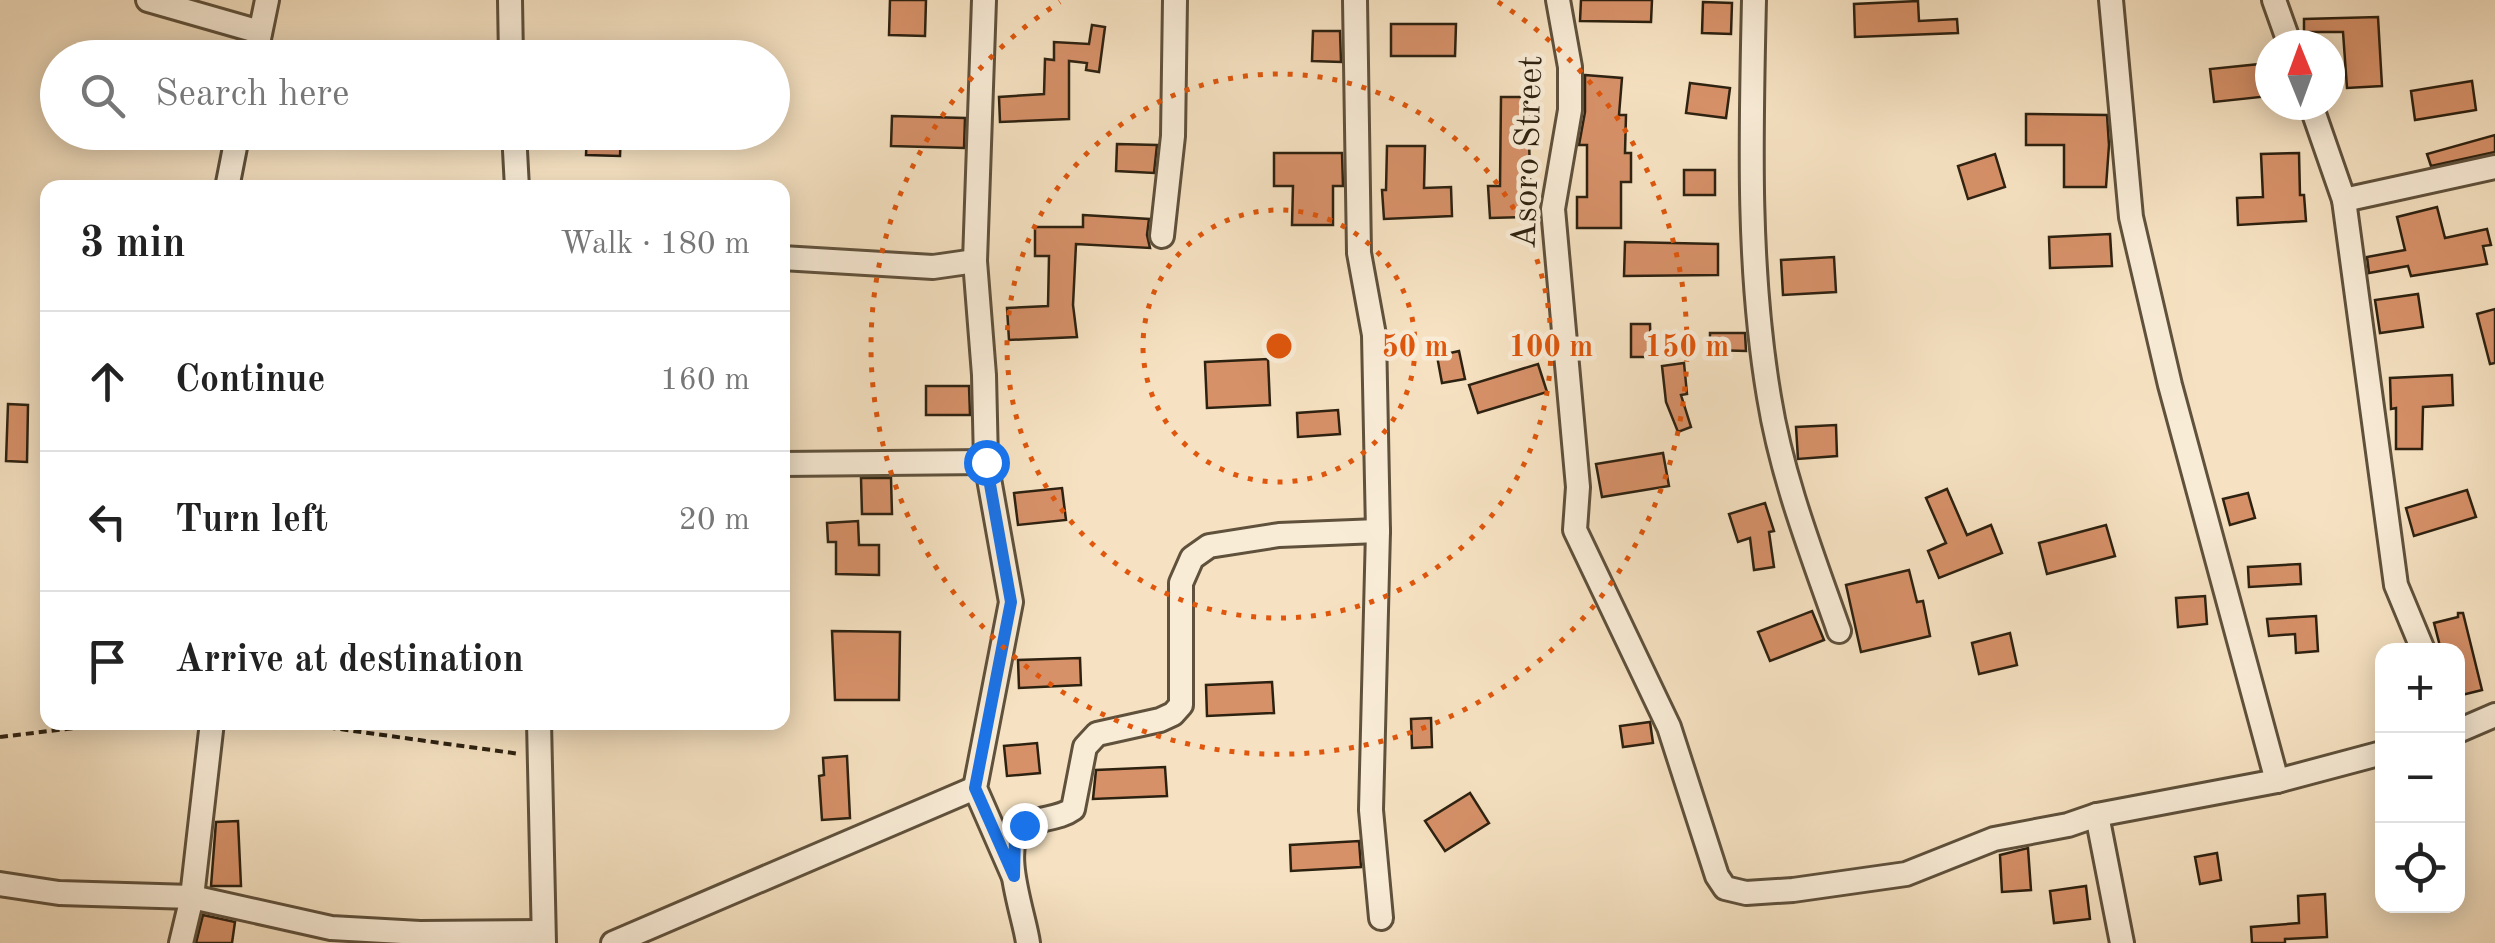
<!DOCTYPE html>
<html lang="en">
<head>
<meta charset="utf-8">
<style>
	body { margin:0; font-family:"Old Standard TT",serif; background:#f6f6f6; color:#222 }
	.controls { position:absolute; right:30px; bottom:30px; display:grid; overflow:hidden; border-radius:20px; box-shadow:0 5px 25px #0003 }
	.controls button { width:90px; height:90px; display:grid; place-items:center; padding:0; border:0; border-bottom:2px solid #e0e0e0; background:#fff; color:#222; font:50px sans-serif }
	.compass { position:absolute; left:2255px; top:30px; width:90px; height:90px; border-radius:50%; background:#fff; box-shadow:0 5px 25px #0003; rotate:359deg }
	.stop { position:absolute; width:30px; height:30px; margin:-22px; border:8px solid #1a73e8; border-radius:50%; background:#fff }
	.stop.end { background:#1a73e8; border-color:#fff; box-shadow:0 2px 10px #0008 }
	.list { margin:0; padding:0; list-style:none }
	h2 { display:flex; justify-content:space-between; align-items:center; height:130px; margin:0; padding:0 40px; font-size:42px }
	h2 small { font-size:32px; font-weight:400; color:#767676 }
	.list li { display:grid; grid-template-columns:65px 1fr auto; gap:30px; align-items:center; box-sizing:border-box; height:140px; padding:0 40px; border-top:2px solid #e0e0e0 }
	.list b { display:block; font-size:38px; white-space:nowrap }
	.list em { font-size:32px; font-style:normal; color:#767676 }
	.icon { flex:none; width:55px; height:55px; fill:none; stroke:currentColor; stroke-width:2; stroke-linecap:round; stroke-linejoin:round }
	.map { position:relative; flex:none; width:2495px; height:943px; overflow:hidden }
	.search { position:absolute; background:#fff; box-shadow:0 5px 25px #0003; left:40px; top:40px; width:750px; height:110px; display:flex; align-items:center; gap:25px; box-sizing:border-box; padding:0 35px; border-radius:55px; color:#767676; font-size:38px }
	.panel { position:absolute; background:#fff; box-shadow:0 5px 25px #0003; left:40px; top:180px; width:750px; height:550px; border-radius:20px }
	.map>svg:first-child { display:block }
</style>
</head>
<body>
<div class="map">
<svg width="2495" height="943" viewBox="0 0 2495 943">
	<rect width="100%" height="100%" fill="#f6e2c2"/>
	<filter id="stains"><feTurbulence type="fractalNoise" baseFrequency=".002" numOctaves="4"/><feColorMatrix values="0 0 0 0 .2 0 0 0 0 .09 0 0 0 0 .02 0 0 0 .5 -.17"/></filter>
	<radialGradient id="worn" r=".72"><stop offset=".6" stop-color="#630" stop-opacity="0"/><stop offset="1" stop-color="#630" stop-opacity=".3"/></radialGradient>
	<!-- building -->
	<g fill="#d79169" stroke="#2d2110" stroke-width="2.5">
		<polygon points="890,0 926,0 925,36 889,35"/>
		<polygon points="1581,0 1652,0 1651,22 1580,21"/>
		<polygon points="1918,1 1919,21 1957,19 1958,33 1855,37 1854,4"/>
		<polygon points="1703,2 1732,3 1731,34 1702,33"/>
		<polygon points="2378,17 2382,86 2347,88 2343,32 2304,32 2304,19"/>
		<polygon points="1391,24 1456,24 1455,56 1391,56"/>
		<polygon points="1092,25 1105,27 1099,72 1086,70 1087,63 1069,61 1069,119 1000,122 999,97 1044,94 1045,59 1054,60 1054,42 1089,44"/>
		<polygon points="1313,31 1340,31 1341,62 1312,61"/>
		<polygon points="2270,63 2270,96 2214,102 2210,69"/>
		<polygon points="1585,75 1622,78 1619,115 1626,115 1625,153 1631,153 1631,182 1621,182 1621,228 1577,228 1577,197 1587,197 1587,145 1579,145 1585,112"/>
		<polygon points="2472,81 2476,110 2415,120 2411,91"/>
		<polygon points="1690,83 1730,88 1726,118 1686,113"/>
		<polygon points="1501,97 1528,97 1531,217 1490,218 1488,186 1500,186"/>
		<polygon points="2026,114 2107,115 2109,145 2106,187 2064,187 2064,145 2026,145"/>
		<polygon points="892,116 965,118 964,148 891,146"/>
		<polygon points="587,132 621,132 620,156 586,155"/>
		<polygon points="2495,135 2495,152 2431,166 2427,154"/>
		<polygon points="1117,144 1157,145 1154,173 1116,171"/>
		<polygon points="1387,146 1425,146 1424,188 1451,187 1452,216 1384,219 1382,190 1386,190"/>
		<polygon points="1274,153 1342,153 1343,186 1333,186 1333,225 1292,225 1293,186 1274,186"/>
		<polygon points="2299,153 2300,195 2304,195 2306,221 2238,225 2237,198 2263,197 2261,154"/>
		<polygon points="1995,154 2005,187 1968,199 1958,166"/>
		<rect x="1684" y="170" width="31" height="25"/>
		<polygon points="2437,207 2445,238 2487,229 2491,245 2483,246 2487,264 2411,276 2408,266 2369,273 2367,257 2405,250 2397,217"/>
		<polygon points="1083,215 1149,219 1147,235 1150,248 1076,244 1073,305 1077,337 1009,340 1007,308 1048,306 1049,256 1035,256 1035,227 1083,227"/>
		<polygon points="2110,234 2112,266 2050,268 2049,237"/>
		<polygon points="1625,242 1718,244 1718,275 1624,276"/>
		<polygon points="1834,257 1836,292 1783,295 1781,260"/>
		<polygon points="2418,294 2423,327 2380,333 2375,300"/>
		<polygon points="2495,309 2495,363 2490,364 2477,314"/>
		<polygon points="1631,324 1650,324 1651,357 1631,357"/>
		<polygon points="1710,333 1745,333 1746,351 1710,350"/>
		<polygon points="1459,351 1465,379 1442,383 1437,356"/>
		<polygon points="1268,359 1270,405 1207,408 1205,362"/>
		<polygon points="1684,363 1687,394 1681,395 1691,427 1678,432 1666,402 1662,366"/>
		<polygon points="1538,364 1547,392 1478,413 1469,385"/>
		<polygon points="2452,375 2453,405 2423,407 2422,449 2396,449 2396,408 2391,409 2390,378"/>
		<polygon points="926,386 969,386 970,415 926,415"/>
		<polygon points="8,404 28,405 27,462 6,461"/>
		<polygon points="1338,410 1340,434 1298,437 1297,413"/>
		<polygon points="1836,425 1837,456 1798,459 1796,427"/>
		<polygon points="1663,453 1669,486 1602,497 1596,464"/>
		<polygon points="861,478 891,478 892,514 862,514"/>
		<polygon points="1062,488 1066,520 1018,525 1014,493"/>
		<polygon points="1947,489 1967,535 1991,525 2002,553 1939,578 1928,551 1946,543 1926,498"/>
		<polygon points="2467,490 2476,517 2414,536 2406,508"/>
		<polygon points="2248,493 2255,518 2230,525 2223,499"/>
		<polygon points="1765,503 1774,531 1769,532 1774,567 1754,570 1750,538 1738,542 1729,514"/>
		<polygon points="858,521 859,545 879,545 879,575 836,574 836,542 828,542 827,523"/>
		<polygon points="2106,525 2115,556 2047,574 2039,543"/>
		<polygon points="2300,564 2301,584 2249,587 2248,567"/>
		<polygon points="1909,570 1917,602 1923,601 1930,636 1861,652 1846,585"/>
		<polygon points="2205,596 2207,624 2178,627 2176,598"/>
		<polygon points="1812,611 1824,640 1770,661 1758,632"/>
		<polygon points="2458,613 2463,613 2482,690 2458,696 2458,650 2441,650 2434,623 2458,617"/>
		<polygon points="2316,616 2318,651 2296,653 2295,634 2269,636 2267,619"/>
		<polygon points="832,631 900,632 899,700 835,700"/>
		<polygon points="2010,633 2017,665 1979,674 1972,643"/>
		<polygon points="1080,658 1081,685 1019,688 1018,660"/>
		<polygon points="1272,682 1274,713 1207,716 1206,685"/>
		<polygon points="1431,718 1432,747 1412,748 1411,719"/>
		<polygon points="1650,722 1653,743 1623,747 1620,726"/>
		<polygon points="1037,743 1040,773 1007,776 1004,746"/>
		<polygon points="847,756 850,818 822,820 819,776 824,775 823,758"/>
		<polygon points="1165,767 1167,796 1093,799 1096,770"/>
		<polygon points="1470,793 1489,823 1445,851 1425,821"/>
		<polygon points="238,821 241,886 211,886 216,822"/>
		<polygon points="1359,841 1361,867 1291,871 1290,845"/>
		<polygon points="2028,848 2031,890 2002,892 2000,855"/>
		<polygon points="2217,853 2221,880 2200,884 2195,857"/>
		<polygon points="2086,886 2090,919 2054,923 2050,891"/>
		<polygon points="2325,894 2327,937 2285,939 2285,943 2252,943 2251,927 2299,923 2298,896"/>
		<polygon points="203,915 235,922 232,943 196,943"/>
	</g>
	<g fill="none" stroke-linecap="round" stroke-linejoin="round">
		<!-- minor casing -->
		<g stroke="#5f513c" stroke-width="28">
			<g id="minor">
				<polyline points="148,0 260,32"/>
				<polyline points="510,0 511,58"/>
				<polyline points="984,0 975,261 984,375 986,462 1011,602 975,788 1013,875"/>
				<polyline points="1355,0 1359,253 1374,335 1378,531 1371,810 1381,918"/>
				<polyline points="1558,0 1570,67 1570,110 1553,209 1578,487 1575,530 1669,727 1717,876 1725,888 1746,893 1793,890 1906,874 1994,839 2068,825 2097,815 2277,781 2382,753"/>
				<path d="M1754 0C1751 132 1747 266 1769 397 1782 478 1812 554 1839 631"/>
				<polyline points="2111,0 2131,217 2170,385 2277,781"/>
				<polyline points="2274,0 2290,45"/>
				<polyline points="255,58 267,0"/>
				<polyline points="2311,105 2344,200 2396,585 2423,650"/>
				<polyline points="514,132 517,188"/>
				<polyline points="227,188 238,132"/>
				<polyline points="2344,200 2495,167"/>
				<polyline points="1162,236 1173,136 1175,0"/>
				<polyline points="782,258 933,267 975,261"/>
				<polyline points="782,464 986,462"/>
				<polyline points="539,722 544,943"/>
				<polyline points="2458,731 2495,715"/>
				<polyline points="2097,815 2122,943"/>
				<polyline points="0,884 59,893 192,897 331,928 420,933 543,932"/>
				<polyline points="181,943 192,897 212,722"/>
				<polyline points="613,943 975,788"/>
				<path d="M1028 943C1025 917 998 848 1022 828 1035 817 1058 820 1073 809L1085 747 1097 734 1160 720 1173 714 1181 705V583L1192 558 1209 546 1279 535 1378 531"/>
			</g>
		</g>
		<!-- path -->
		<g stroke="#2d2110" stroke-width="4" stroke-dasharray="8 5" stroke-linecap="butt">
			<polyline points="289,722 520,754"/>
			<polyline points="0,737 124,722"/>
		</g>
		<!-- minor -->
		<use href="#minor" stroke="#f9ecd7" stroke-width="22"/>
	</g>
	<g fill="none" stroke-linecap="round" stroke-linejoin="round">
		<!-- route -->
		<polyline stroke="#1a73e8" stroke-width="12" points="986,462 1011,602 975,788 1014,876 1015,836 1024,825"/>
	</g>
	<!-- distance rings -->
	<g fill="none" stroke="#df560c" stroke-width="5" stroke-dasharray="5 10">
		<circle cx="1279" cy="346" r="136"/>
		<circle cx="1279" cy="346" r="272"/>
		<path d="M1498 2A408 408 0 1 1 1060 2"/>
	</g>
	<g text-anchor="middle" stroke-width="9" stroke-linejoin="round" paint-order="stroke">
		<!-- street labels -->
		<g font-size="35" fill="#2d2110" stroke="#f9ecd7">
			<text transform="translate(1526 152) rotate(-88)" y="12">Asoro Street</text>
		</g>
	</g>
	<circle cx="1279" cy="346" r="15" fill="#df560c" stroke="#f9ecd7" stroke-width="5"/>
	<g font-size="30" text-anchor="middle" font-weight="bold" fill="#df560c" stroke="#f9ecd7" stroke-width="9" stroke-linejoin="round" paint-order="stroke">
		<text x="1415" y="356">50 m</text>
		<text x="1551" y="356">100 m</text>
		<text x="1687" y="356">150 m</text>
	</g>
	<rect width="100%" height="100%" filter="url(#stains)"/>
	<rect width="100%" height="100%" fill="url(#worn)"/>
</svg>
<div class="controls">
<button>+</button>
<button>−</button>
<button><svg class="icon" aria-label="locate" viewBox="0 0 24 24"><circle cx="12" cy="12" r="6"/><path d="M12 2v4M12 18v4M2 12h4M18 12h4"/></svg></button>
</div>
<svg class="compass" viewBox="-18 -18 36 36"><path d="M0-13l5 13h-10z" fill="#e53935"/><path d="M0 13l5-13h-10z" fill="#767676"/></svg>
<div class="stop" style="left:986px;top:462px"></div>
<div class="stop end" style="left:1024px;top:825px"></div>
<div class="search"><svg class="icon" aria-label="search" viewBox="0 0 24 24"><circle cx="10" cy="10" r="6"/><path d="M15 15l6 6"/></svg>Search here</div>
<section class="panel">
<h2>3 min<small>Walk · 180 m</small></h2>
<ul class="list">
<li><svg class="icon" aria-label="ahead" viewBox="0 0 24 24"><path d="M12 20V5M6 11l6-6 6 6"/></svg><div><b>Continue</b></div><em>160 m</em></li>
<li><svg class="icon" aria-label="left" viewBox="0 0 24 24"><path d="M17 20v-9H6M10 6l-5 5 5 5"/></svg><div><b>Turn left</b></div><em>20 m</em></li>
<li><svg class="icon" aria-label="arrive" viewBox="0 0 24 24"><path d="M6 21V4h12l-3 4 3 4H6"/></svg><div><b>Arrive at destination</b></div></li>
</ul>
</section>
</div>
</body>
</html>
